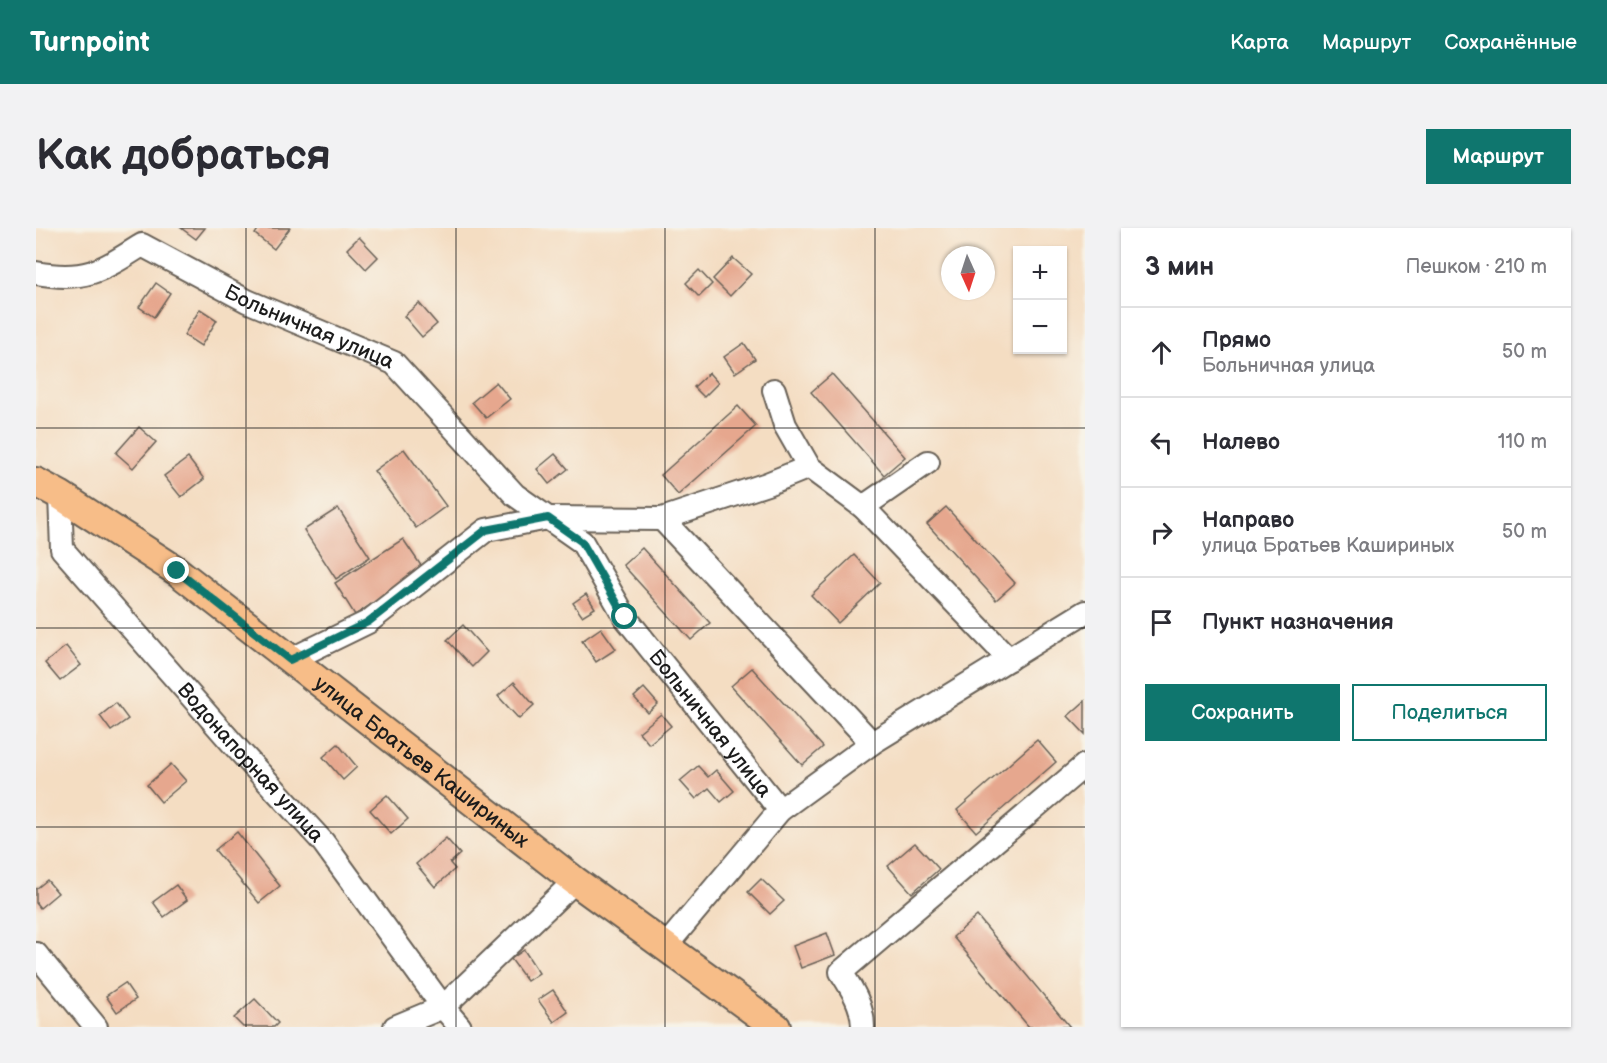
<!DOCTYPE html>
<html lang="ru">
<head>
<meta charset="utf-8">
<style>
	body { margin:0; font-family:"Balsamiq Sans",sans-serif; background:#f2f2f3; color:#2b2b33 }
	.controls { position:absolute; right:18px; top:18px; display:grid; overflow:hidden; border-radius:0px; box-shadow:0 2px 4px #0004 }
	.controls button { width:54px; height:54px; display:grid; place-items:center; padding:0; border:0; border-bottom:2px solid #e1e1e2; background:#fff; color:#2b2b33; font:30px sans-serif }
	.compass { position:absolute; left:905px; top:18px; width:54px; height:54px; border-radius:50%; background:#fff; box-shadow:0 2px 4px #0004; rotate:177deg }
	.stop { position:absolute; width:18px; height:18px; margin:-14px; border:4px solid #0f766e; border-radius:50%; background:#fff }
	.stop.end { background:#0f766e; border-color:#fff; box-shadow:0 2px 6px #0008 }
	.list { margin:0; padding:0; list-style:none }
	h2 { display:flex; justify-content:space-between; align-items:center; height:78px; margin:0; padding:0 24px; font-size:26px }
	h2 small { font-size:20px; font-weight:400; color:#7c7c81 }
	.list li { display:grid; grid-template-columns:39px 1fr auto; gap:18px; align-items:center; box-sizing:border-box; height:90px; padding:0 24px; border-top:2px solid #e1e1e2 }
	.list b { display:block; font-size:22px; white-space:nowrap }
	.list p { margin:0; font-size:20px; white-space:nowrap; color:#7c7c81 }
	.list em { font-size:20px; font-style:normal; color:#7c7c81 }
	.actions { display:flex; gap:12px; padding:18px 24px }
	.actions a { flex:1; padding:14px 0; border:2px solid #0f766e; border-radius:0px; text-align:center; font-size:21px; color:#0f766e }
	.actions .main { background:#0f766e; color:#fff }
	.icon { flex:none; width:33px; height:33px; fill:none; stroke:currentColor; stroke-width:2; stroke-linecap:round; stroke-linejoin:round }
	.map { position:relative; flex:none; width:1049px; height:799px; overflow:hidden; border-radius:0px }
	header { display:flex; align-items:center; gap:36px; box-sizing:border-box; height:84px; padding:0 30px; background:#0f766e; color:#fff }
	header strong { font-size:28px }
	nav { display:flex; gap:33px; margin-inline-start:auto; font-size:21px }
	.intro { display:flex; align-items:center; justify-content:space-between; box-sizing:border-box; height:144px; padding:0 36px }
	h1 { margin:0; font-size:42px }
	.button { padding:15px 27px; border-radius:0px; background:#0f766e; color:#fff; font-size:21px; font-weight:700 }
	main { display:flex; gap:36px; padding:0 36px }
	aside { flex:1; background:#fff; border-radius:0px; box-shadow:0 2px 4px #0004 }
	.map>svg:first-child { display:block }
</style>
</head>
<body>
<header>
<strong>Turnpoint</strong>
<nav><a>Карта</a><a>Маршрут</a><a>Сохранённые</a></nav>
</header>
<div class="intro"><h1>Как добраться</h1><a class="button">Маршрут</a></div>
<main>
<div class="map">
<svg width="1049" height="799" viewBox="0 0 1049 799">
	<rect width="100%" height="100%" fill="#f7f3e8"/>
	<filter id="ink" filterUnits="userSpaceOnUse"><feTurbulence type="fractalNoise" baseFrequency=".0167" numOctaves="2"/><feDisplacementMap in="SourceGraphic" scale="12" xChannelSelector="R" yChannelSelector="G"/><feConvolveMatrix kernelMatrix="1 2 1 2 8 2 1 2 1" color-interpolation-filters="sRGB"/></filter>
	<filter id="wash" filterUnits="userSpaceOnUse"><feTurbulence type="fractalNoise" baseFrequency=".008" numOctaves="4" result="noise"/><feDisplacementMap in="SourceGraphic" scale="24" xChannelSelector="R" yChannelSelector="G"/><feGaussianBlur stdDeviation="1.35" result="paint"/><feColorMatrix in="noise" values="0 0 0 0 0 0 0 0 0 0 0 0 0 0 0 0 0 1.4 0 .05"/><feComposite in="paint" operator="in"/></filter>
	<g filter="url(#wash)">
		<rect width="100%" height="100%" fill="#f4ddc2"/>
		<g id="blocks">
			<!-- building -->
			<g fill="#e6a78e">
				<polygon points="145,0 169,0 160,11"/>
				<polygon points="223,0 254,0 238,21 219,6"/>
				<polygon points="323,9 342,29 330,41 311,21"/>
				<polygon points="697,30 715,46 694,68 677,51"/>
				<polygon points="663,42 676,56 663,69 650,55"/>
				<polygon points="120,55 134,65 118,89 103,79"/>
				<polygon points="383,75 401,96 386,109 368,88"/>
				<polygon points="164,81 181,92 165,118 148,107"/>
				<polygon points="708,115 719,131 699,145 688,129"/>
				<polygon points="673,145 682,155 668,169 658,159"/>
				<polygon points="796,146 869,229 848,247 775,164"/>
				<polygon points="460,154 474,171 450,190 436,174"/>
				<polygon points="702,178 720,198 642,267 625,247"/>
				<polygon points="103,199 120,214 97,240 80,225"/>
				<polygon points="368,221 410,278 380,300 338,243"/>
				<polygon points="519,226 532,241 513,256 501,241"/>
				<polygon points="152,230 168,251 145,269 128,248"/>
				<polygon points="910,279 979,355 960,372 891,296"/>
				<polygon points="302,280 334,329 300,351 268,302"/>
				<polygon points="367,311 388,342 319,387 299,355"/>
				<polygon points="606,320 674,395 655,412 587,337"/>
				<polygon points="818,327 844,355 802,395 775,367"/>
				<polygon points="550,366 559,380 546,388 537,375"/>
				<polygon points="427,397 451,424 436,439 411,412"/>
				<polygon points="565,400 580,421 560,434 546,413"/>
				<polygon points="30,418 45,437 24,453 9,435"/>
				<polygon points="716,440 787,519 766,537 695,458"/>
				<polygon points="478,454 498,477 483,491 462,468"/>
				<polygon points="608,460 622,476 612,485 598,469"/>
				<polygon points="1049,473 1049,506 1032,488"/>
				<polygon points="80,475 92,491 75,503 64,488"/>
				<polygon points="625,486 635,498 613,516 603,504"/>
				<polygon points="1001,512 1020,534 940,604 921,582"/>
				<polygon points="302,516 321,539 307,552 287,529"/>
				<polygon points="135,536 150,553 125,574 111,557"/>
				<polygon points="662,538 672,549 680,542 698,563 685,574 673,560 660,571 644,553"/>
				<polygon points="351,567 372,591 355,606 334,582"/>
				<polygon points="201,604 244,658 223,675 179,622"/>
				<polygon points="410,610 424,626 414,635 419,641 399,659 380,636"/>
				<polygon points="879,615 903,641 876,665 852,638"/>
				<polygon points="725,651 748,673 734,686 712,664"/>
				<polygon points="11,652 22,665 4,680 0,675 0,661"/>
				<polygon points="140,657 151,672 128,689 117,674"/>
				<polygon points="941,688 1034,799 993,799 917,709"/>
				<polygon points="791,705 799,727 765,740 757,718"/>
				<polygon points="488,722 503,745 491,753 475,731"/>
				<polygon points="89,755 100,771 81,784 70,768"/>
				<polygon points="517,762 532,784 518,794 502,772"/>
				<polygon points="219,771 242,795 238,799 207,799 198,790"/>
			</g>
		</g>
	</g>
	<g filter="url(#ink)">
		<use href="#blocks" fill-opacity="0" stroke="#686056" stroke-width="1.5"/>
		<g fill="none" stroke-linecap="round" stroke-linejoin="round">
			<!-- minor casing -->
			<g stroke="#686056" stroke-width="26">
				<g id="minor">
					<path id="s1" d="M0 45C49 54 65 43 106 17L211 73 358 135 479 267 546 314 589 389 744 582 836 515 1049 384"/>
					<polyline points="773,239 827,279 973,431"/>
					<path id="s2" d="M24 267 26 321 197 516 287 614 407 779 424 799"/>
					<polyline points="827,279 892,234"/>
					<polyline points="626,291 836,515"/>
					<polyline points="254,432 332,394 450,302 512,290 626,291 731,256 773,239 749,197 738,162"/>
					<polyline points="629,719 744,582"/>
					<polyline points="0,726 60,799"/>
					<polyline points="359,799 407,779 539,653"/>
					<path d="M827 799C827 778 816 761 805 744L1049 537"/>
				</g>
			</g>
			<!-- major casing -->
			<g stroke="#686056" stroke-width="32">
				<g id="major">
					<path id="s3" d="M0 254 24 267 141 343 539 653 740 799"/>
				</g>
			</g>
			<!-- minor -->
			<use href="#minor" stroke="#fff" stroke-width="22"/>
			<!-- major -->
			<use href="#major" stroke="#f7bd88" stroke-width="28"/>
		</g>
	</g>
	<g fill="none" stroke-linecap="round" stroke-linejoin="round" filter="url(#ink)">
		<!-- route -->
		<polyline stroke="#0f766e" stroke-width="8" points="141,343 254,432 332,394 450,302 512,290 546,314 589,389"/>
	</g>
	<!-- grid -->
	<path fill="none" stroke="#1c1c1c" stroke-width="1.5" stroke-opacity="0.55" d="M210 0V799M420 0V799M629 0V799M839 0V799M0 200H1049M0 400H1049M0 599H1049"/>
	<g text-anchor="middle" stroke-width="6" stroke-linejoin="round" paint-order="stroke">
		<!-- street labels -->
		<g font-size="21" fill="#1c1c1c" stroke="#f7f3e8">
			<text dy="7" stroke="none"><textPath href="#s1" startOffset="300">Больничная улица</textPath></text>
			<text dy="7" stroke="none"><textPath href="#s1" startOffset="876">Больничная улица</textPath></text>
			<text dy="7" stroke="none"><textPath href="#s2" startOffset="339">Водонапорная улица</textPath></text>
			<text dy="7" stroke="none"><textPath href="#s3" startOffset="477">улица Братьев Кашириных</textPath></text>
		</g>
	</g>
</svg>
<div class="controls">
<button>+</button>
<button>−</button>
</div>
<svg class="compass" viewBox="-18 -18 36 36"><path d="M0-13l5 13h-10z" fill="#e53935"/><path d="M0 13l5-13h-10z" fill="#7c7c81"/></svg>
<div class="stop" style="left:589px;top:389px"></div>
<div class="stop end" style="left:141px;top:343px"></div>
</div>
<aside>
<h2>3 мин<small>Пешком · 210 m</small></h2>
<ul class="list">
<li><svg class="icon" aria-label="ahead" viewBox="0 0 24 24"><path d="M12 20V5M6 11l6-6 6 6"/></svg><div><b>Прямо</b><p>Больничная улица</p></div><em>50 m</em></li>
<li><svg class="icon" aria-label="left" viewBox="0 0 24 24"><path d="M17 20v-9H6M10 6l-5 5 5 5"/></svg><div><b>Налево</b></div><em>110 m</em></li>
<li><svg class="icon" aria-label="right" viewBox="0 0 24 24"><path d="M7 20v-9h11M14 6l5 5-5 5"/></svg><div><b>Направо</b><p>улица Братьев Кашириных</p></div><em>50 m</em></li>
<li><svg class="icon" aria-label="arrive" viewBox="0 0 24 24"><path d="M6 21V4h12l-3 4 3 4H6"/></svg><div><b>Пункт назначения</b></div></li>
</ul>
<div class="actions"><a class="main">Сохранить</a><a>Поделиться</a></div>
</aside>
</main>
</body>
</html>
